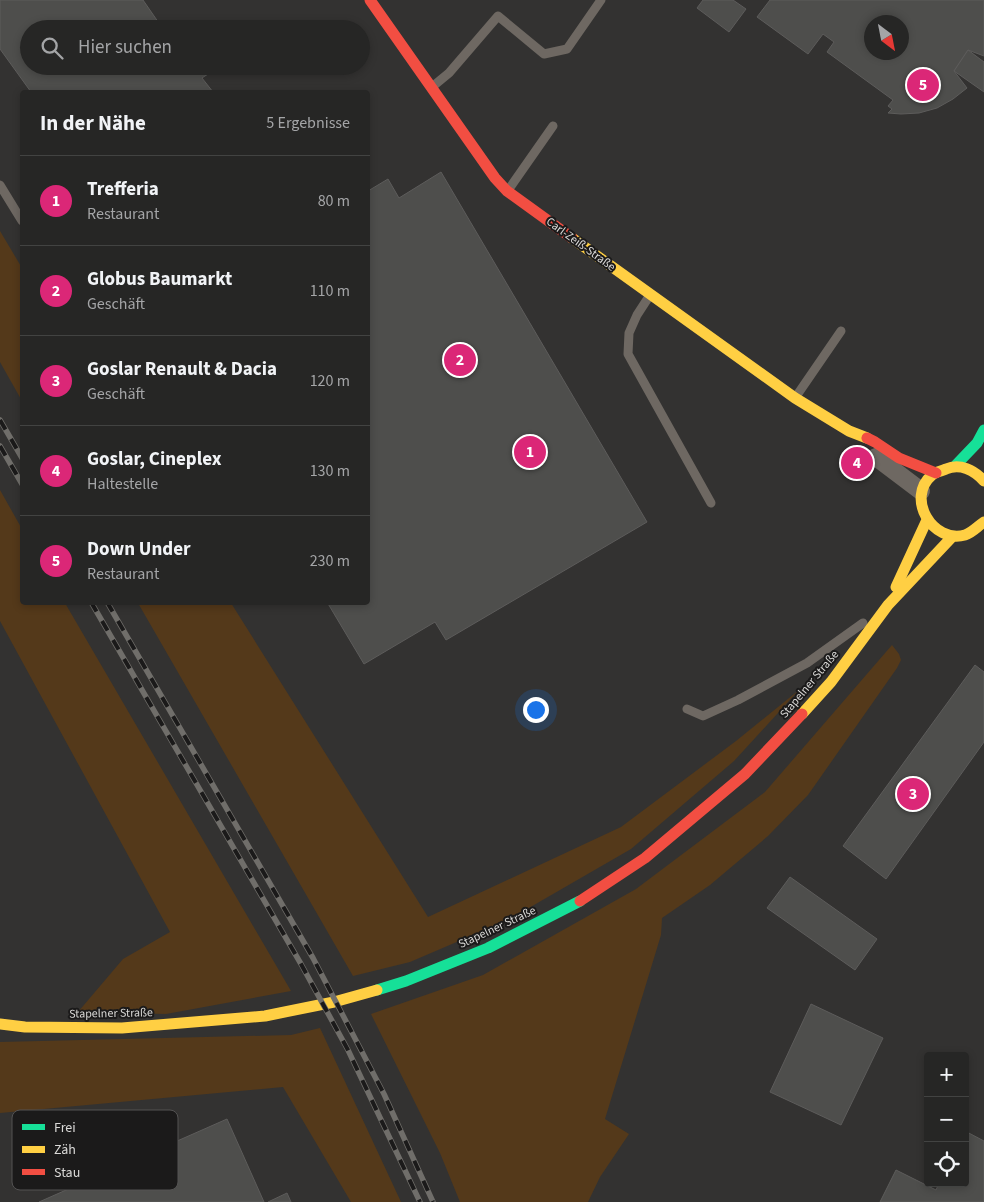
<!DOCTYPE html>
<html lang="de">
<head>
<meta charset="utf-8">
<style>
	body { margin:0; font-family:"Source Sans 3",sans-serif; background:#323232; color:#f1f3f6 }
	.controls { position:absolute; right:15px; bottom:15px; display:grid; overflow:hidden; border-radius:5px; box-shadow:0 2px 8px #0003 }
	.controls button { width:45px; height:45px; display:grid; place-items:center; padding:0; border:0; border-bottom:1px solid #424342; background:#262625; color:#f1f3f6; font:25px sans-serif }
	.compass { position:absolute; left:864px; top:15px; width:45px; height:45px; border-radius:50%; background:#262625; box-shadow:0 2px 8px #0003; rotate:148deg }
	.you { position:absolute; left:535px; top:709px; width:18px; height:18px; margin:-12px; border:4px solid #fff; border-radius:50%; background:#1a73e8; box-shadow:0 0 0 8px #1a73e833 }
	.badge { display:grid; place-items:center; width:32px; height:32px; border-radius:50%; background:#db2777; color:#fff; font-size:16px; font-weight:700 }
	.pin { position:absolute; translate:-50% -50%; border:2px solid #fff; box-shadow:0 1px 5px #0006 }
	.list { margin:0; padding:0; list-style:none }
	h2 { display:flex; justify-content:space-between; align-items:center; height:65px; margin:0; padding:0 20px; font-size:21px }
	h2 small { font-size:16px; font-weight:400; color:#a4a5a7 }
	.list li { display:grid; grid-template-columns:32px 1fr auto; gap:15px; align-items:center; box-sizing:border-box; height:90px; padding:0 20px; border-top:1px solid #424342 }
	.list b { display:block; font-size:19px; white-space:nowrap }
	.list p { margin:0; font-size:16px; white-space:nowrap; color:#a4a5a7 }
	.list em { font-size:16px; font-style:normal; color:#a4a5a7 }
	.icon { flex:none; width:28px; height:28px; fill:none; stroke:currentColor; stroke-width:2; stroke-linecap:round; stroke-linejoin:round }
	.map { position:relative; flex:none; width:984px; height:1202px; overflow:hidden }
	.search { position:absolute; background:#262625; box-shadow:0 2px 8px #0003; left:20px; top:20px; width:350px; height:55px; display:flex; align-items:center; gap:12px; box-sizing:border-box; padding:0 18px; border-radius:28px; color:#a4a5a7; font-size:19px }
	.panel { position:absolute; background:#262625; box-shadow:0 2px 8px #0003; left:20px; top:90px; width:350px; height:515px; border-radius:5px }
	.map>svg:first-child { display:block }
</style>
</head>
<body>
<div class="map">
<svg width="984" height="1202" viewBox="0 0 984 1202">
	<rect width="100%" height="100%" fill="#333231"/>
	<!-- green -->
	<g fill="#54391a">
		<polygon points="0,231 22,268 22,401 0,362"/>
		<polygon points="0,490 22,529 22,602 65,603 291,991 166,1014 78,1012 123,959 170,932 0,621"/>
		<polygon points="138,603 231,603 428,917 621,827 736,741 799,690 734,761 631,849 508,920 410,962 353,976"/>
		<polygon points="892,645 899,654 901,660 897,668 808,795 768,836 710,885 662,918 661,935 605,1119 629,1134 600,1177 588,1202 460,1202 440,1153 371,1014 483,975 636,889 765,792"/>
		<polygon points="320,1028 401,1202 351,1202 283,1087 0,1113 0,1042 291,1035"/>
	</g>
	<!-- building -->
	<g fill="#4e4e4c" stroke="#5d5c5b" fill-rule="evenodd">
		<polygon points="0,0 143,0 163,29 29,29 29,66 202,66 208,74 202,78 213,92 31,92 0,49"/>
		<polygon points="703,0 733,0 746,9 729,32 697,8"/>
		<path d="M770 0H984V56L968 50 954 71 967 88 953 99 937 108 919 113 901 114 888 113 892 109 888 106 893 100 827 52 834 42 823 34 808 54 757 17ZM872 22H902V52H872Z"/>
		<polygon points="968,50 984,62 984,92 954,71"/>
		<polygon points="441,172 647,522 446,640 435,622 364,664 327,602 368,602 368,191 388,179 399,198"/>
		<polygon points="975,665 984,672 984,742 886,879 843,846"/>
		<polygon points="790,877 877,939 855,970 767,908"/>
		<polygon points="811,1004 883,1038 841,1125 770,1092"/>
		<polygon points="227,1119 264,1202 39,1202"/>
		<polygon points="965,1131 984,1141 984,1202 880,1202 896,1170 936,1190 939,1183 965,1183"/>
		<polygon points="287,1193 291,1202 268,1202"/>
	</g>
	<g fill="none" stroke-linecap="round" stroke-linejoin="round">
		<!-- lane -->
		<g stroke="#6e6862" stroke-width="9">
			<polyline points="432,87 449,73 498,16 544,54 567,49 601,0"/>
			<polyline points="0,185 22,221"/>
			<polyline points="509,189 553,126"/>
			<polyline points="650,295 637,315 629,333 628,354 711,503"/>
			<polyline points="795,398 841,331"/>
			<polyline points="687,709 703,716 738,700 807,663 863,623"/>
		</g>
		<!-- street -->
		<polyline stroke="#6e6862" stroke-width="18" points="876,457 921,491"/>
		<!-- fast -->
		<g stroke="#16e098" stroke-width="11">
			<polyline points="955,466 977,443 984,430"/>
			<polyline points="377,990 406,981 488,948 580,901"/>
		</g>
		<!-- slow -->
		<g stroke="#ffcf43" stroke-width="11">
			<polyline points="572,238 795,398 849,431 867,438"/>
			<path d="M984 481C974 470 960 463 946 469 942 471 935 472 932 475 905 498 933 544 965 535 972 533 978 526 984 522"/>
			<polyline points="896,587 926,522"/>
			<polyline points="802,714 831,682 888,605 952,537"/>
			<polyline points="0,1024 25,1027 122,1028 265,1016 334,1002 377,990"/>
		</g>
		<!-- jam -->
		<g stroke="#f24e42" stroke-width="11">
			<polyline points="370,0 495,178 507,191 572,238"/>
			<polyline points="867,438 875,442 899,458 936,473"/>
			<polyline points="580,901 645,858 745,774 802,714"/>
		</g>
		<!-- rail casing -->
		<g stroke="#706e6a" stroke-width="5.5">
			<g id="rail">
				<polyline points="0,420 22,458"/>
				<polyline points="0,446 22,484"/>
				<polyline points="91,602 301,964 348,1050 420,1202"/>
				<polyline points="107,602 313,958 384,1094 433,1202"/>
			</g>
		</g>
		<!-- rail -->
		<use href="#rail" stroke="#1b1a1a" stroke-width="4" stroke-dasharray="11" stroke-linecap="butt"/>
	</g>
	<g text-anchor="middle" stroke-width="4" stroke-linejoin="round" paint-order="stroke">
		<!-- street labels -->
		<g font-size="12" fill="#dad9d7" stroke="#1b1a1a">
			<text transform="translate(581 244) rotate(36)" y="4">Carl-Zeiß-Straße</text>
			<text transform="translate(809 684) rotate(-50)" y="4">Stapelner Straße</text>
			<text transform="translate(497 927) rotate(-25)" y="4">Stapelner Straße</text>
			<text transform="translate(111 1013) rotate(-1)" y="4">Stapelner Straße</text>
		</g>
	</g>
	<!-- legend -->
	<rect x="12" y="1110" width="166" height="80" rx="8" fill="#1b1a1a" stroke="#545353" stroke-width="1"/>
	<rect x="22" y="1124" width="23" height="6" fill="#16e098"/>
	<rect x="22" y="1146" width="23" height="7" fill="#ffcf43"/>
	<rect x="22" y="1169" width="23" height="6" fill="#f24e42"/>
	<g font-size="14" fill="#dad9d7">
		<text x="54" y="1132">Frei</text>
		<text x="54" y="1154">Zäh</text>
		<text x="54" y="1177">Stau</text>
	</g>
</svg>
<div class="controls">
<button>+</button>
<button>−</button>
<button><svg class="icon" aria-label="locate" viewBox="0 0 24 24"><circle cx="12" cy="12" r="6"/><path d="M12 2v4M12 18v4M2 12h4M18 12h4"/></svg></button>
</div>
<svg class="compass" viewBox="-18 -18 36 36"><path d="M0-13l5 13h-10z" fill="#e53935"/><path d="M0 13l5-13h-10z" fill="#a4a5a7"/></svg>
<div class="you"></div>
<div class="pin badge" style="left:530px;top:452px">1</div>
<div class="pin badge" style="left:460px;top:360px">2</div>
<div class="pin badge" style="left:913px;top:794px">3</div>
<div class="pin badge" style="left:857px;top:463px">4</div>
<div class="pin badge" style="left:923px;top:85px">5</div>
<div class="search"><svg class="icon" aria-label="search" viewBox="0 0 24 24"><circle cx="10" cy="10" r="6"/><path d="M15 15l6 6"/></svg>Hier suchen</div>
<section class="panel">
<h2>In der Nähe<small>5 Ergebnisse</small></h2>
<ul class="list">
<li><span class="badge">1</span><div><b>Trefferia</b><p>Restaurant</p></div><em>80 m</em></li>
<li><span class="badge">2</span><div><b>Globus Baumarkt</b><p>Geschäft</p></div><em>110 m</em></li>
<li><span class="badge">3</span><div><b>Goslar Renault &amp; Dacia</b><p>Geschäft</p></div><em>120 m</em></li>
<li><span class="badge">4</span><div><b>Goslar, Cineplex</b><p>Haltestelle</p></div><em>130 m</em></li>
<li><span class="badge">5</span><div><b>Down Under</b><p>Restaurant</p></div><em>230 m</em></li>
</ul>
</section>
</div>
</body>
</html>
